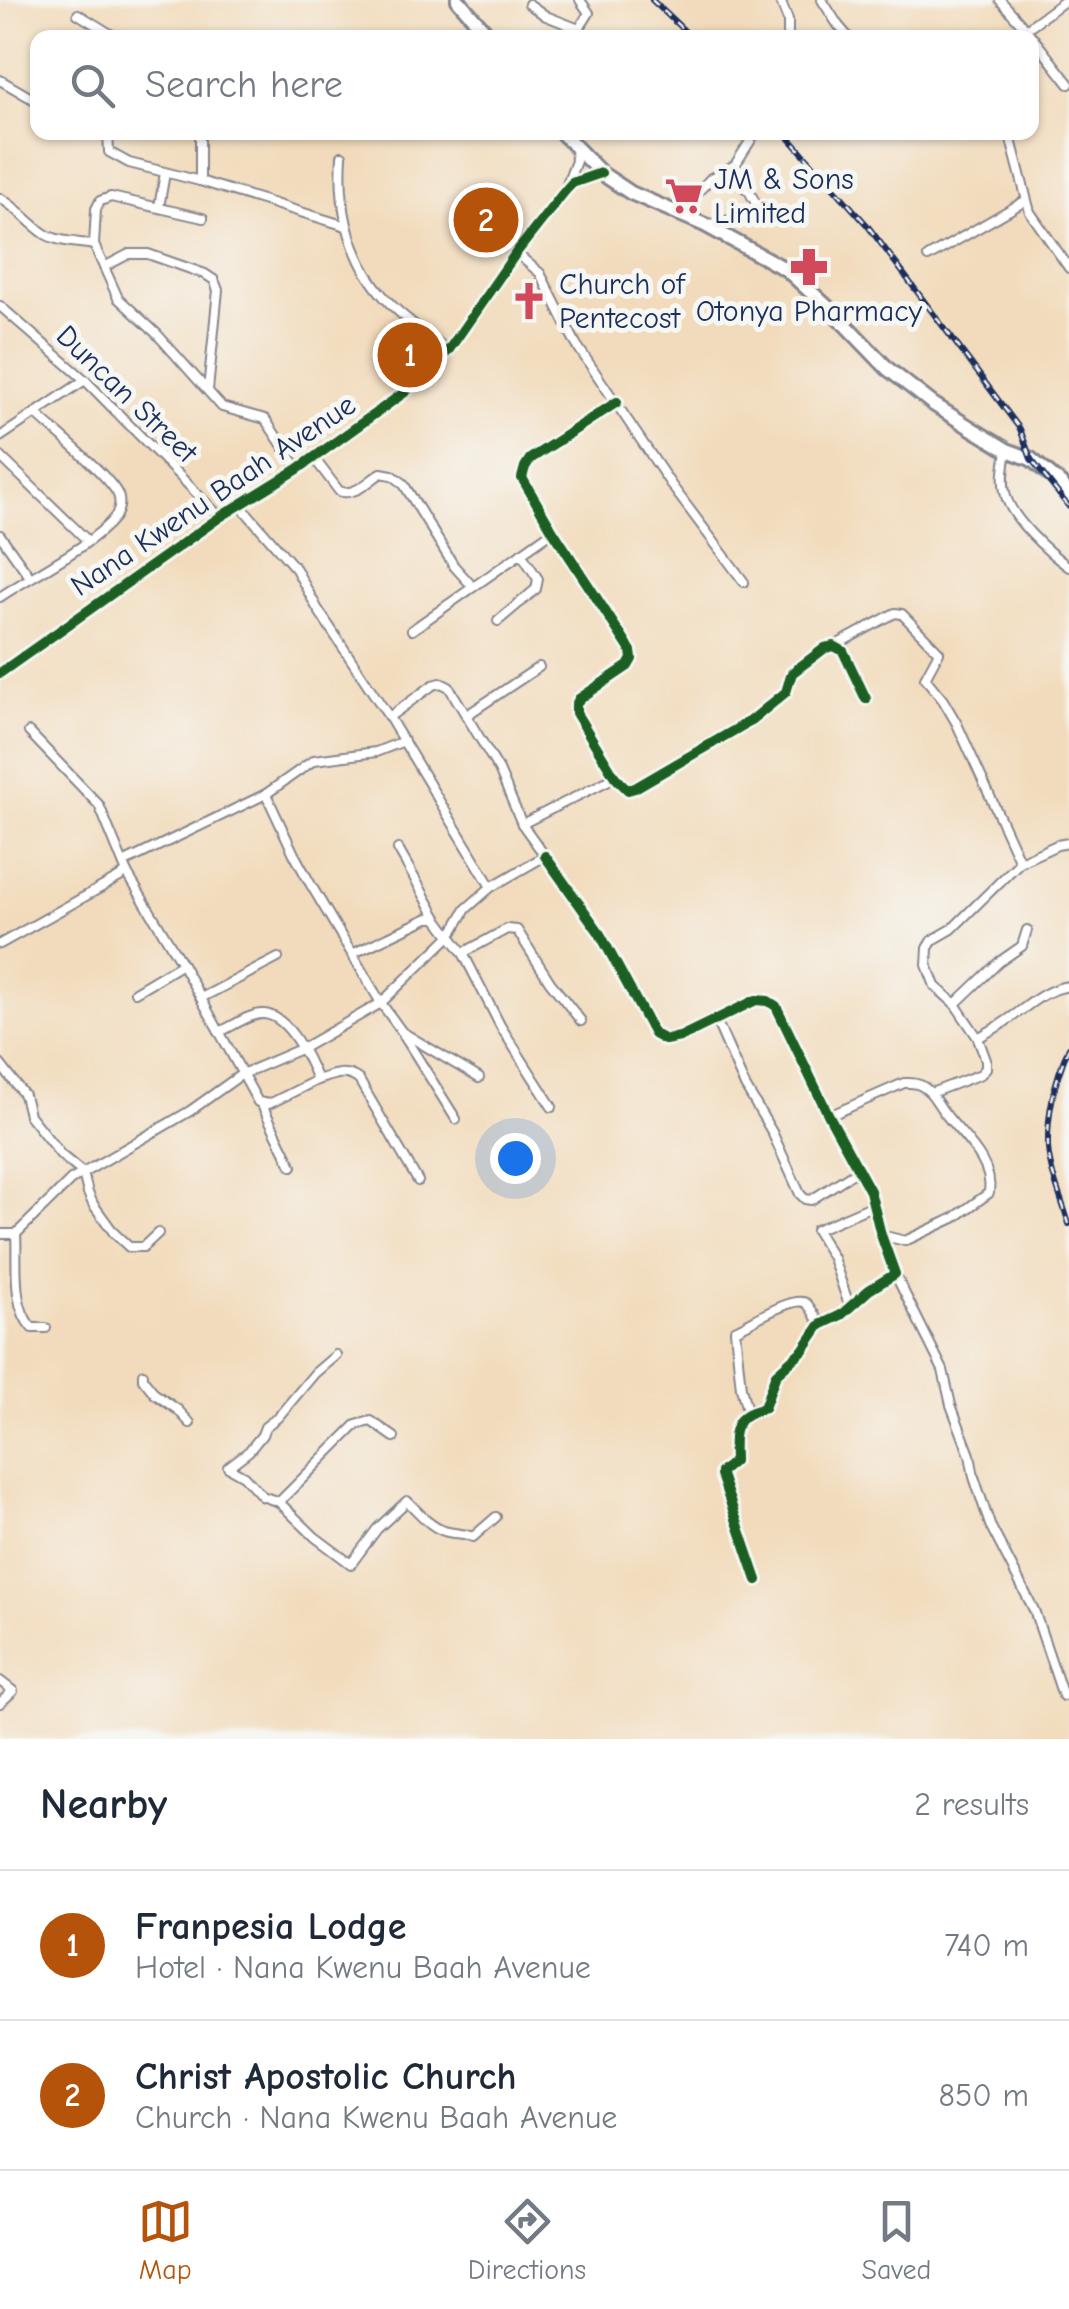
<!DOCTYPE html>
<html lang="en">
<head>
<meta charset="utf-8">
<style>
	body { margin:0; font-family:"Comic Neue",sans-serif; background:#f6f6f7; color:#1f2937 }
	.you { position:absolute; left:515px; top:1158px; width:35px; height:35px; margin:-25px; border:8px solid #fff; border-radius:50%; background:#1a73e8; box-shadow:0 0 0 15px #1a73e833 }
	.badge { display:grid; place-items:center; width:65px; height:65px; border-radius:50%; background:#b45309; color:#fff; font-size:32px; font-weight:700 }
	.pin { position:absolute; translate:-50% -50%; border:5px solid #fff; box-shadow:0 2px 10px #0006 }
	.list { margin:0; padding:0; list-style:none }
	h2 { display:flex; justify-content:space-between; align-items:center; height:130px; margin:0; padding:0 40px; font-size:42px }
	h2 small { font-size:32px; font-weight:400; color:#747a83 }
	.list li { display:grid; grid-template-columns:65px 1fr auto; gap:30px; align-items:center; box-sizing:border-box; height:150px; padding:0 40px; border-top:2px solid #e0e1e3 }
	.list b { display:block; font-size:38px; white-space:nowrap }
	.list p { margin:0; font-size:32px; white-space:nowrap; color:#747a83 }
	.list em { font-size:32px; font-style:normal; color:#747a83 }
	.icon { flex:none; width:55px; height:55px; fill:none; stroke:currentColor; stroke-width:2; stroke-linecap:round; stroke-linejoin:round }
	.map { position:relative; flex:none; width:1069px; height:1739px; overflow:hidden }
	.search { position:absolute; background:#fff; box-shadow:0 2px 8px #0004; left:30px; right:30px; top:30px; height:110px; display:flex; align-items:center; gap:25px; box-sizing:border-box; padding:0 35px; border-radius:20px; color:#747a83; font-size:38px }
	.sheet { height:430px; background:#fff }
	nav { display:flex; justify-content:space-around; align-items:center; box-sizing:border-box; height:140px; border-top:2px solid #e0e1e3; background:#fff; font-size:28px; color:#747a83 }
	nav a { display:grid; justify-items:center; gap:5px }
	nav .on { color:#b45309 }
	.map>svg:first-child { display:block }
</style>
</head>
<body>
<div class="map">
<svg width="1069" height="1739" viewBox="0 0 1069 1739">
	<rect width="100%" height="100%" fill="#f6f6f2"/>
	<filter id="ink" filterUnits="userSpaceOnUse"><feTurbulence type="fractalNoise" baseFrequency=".01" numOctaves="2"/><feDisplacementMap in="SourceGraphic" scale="20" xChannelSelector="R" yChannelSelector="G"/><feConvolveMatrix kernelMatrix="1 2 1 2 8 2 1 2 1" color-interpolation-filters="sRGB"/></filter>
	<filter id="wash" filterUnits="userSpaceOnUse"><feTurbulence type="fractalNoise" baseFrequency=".0048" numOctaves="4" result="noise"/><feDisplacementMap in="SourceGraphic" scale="40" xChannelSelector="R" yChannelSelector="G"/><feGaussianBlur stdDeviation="2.25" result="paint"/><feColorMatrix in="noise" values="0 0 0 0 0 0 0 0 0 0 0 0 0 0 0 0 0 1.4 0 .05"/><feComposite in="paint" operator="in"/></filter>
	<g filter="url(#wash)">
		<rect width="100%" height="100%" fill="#f2dbbc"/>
	</g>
	<g filter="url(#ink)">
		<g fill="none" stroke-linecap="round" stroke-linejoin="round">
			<!-- minor casing -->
			<g stroke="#86858d" stroke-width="12">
				<g id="minor">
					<polyline points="780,0 788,20 788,38"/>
					<polyline points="822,0 838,25 849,38"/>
					<polyline points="1000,0 1026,29 1009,38"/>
					<polyline points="1066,0 1026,29 1069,84"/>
					<polyline points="529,4 546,16 579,29 579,38"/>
					<polyline points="78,14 117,38"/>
					<polyline points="579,29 589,13 580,0"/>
					<polyline points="0,80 38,102"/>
					<polyline points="108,132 109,152 129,163 200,181 346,226"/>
					<polyline points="200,132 200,181"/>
					<polyline points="1009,132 1030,212 1069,268"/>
					<path d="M342 156C338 215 353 271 399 312 415 326 432 338 448 351"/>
					<polyline points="724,172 749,191 761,213 800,219"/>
					<polyline points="566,187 576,161 575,148"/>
					<path d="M0 198C18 208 29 223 45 234 58 242 78 242 94 245"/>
					<polyline points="159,207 165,173"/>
					<polyline points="682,217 698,192 711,178 735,165 756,132"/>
					<polyline points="203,218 111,197 100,201 96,209 94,245 118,298 157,334 222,407 265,419 298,469"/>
					<polyline points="706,225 761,213"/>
					<polyline points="516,253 540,273 576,344 672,486 744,582"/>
					<polyline points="928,257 1025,201"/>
					<polyline points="104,267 129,254 148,254 205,274 214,280 218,290 208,390"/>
					<polyline points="0,306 85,380 220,517"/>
					<polyline points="617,402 530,459 525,467 522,478 553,531 631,651 632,659 628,666 579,699 576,705 576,713 615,777 628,790 635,788 752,720 786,692 792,673 825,648 834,646 843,651 866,699"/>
					<polyline points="0,437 85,380"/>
					<path d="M1007 450C1005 464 1002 478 1005 492 1009 517 1049 553 1069 567"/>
					<polyline points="0,456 88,541"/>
					<path d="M314 458 339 491C354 497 369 481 381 473L392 475 403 483 454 566 473 587"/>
					<polyline points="240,505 296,569 317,608 389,717 433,685 441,683 449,687 499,770 522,824"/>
					<polyline points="0,535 30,577"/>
					<path d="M0 597C32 575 92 546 115 517 119 511 121 502 118 495 110 476 53 430 35 413"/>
					<polyline points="498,621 536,589 538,579 521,553"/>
					<polyline points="412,630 553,531"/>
					<polyline points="834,646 895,613 902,614 939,652 925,678 943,700 957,724 1020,862"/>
					<polyline points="0,673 220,517 298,469 405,392 448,351 516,253 564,192 572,183 601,173"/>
					<polyline points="467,715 539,667"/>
					<polyline points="389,717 491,887 545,856 522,824 615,777"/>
					<polyline points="29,732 99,805 127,873 182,964"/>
					<polyline points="266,794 294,854 311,885 381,1003 402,1032 479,1078"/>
					<polyline points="398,849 437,918"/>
					<path d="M545 856 599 932 654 1034 665 1040 680 1037 756 1000 768 1001 776 1006 829 1116 870 1191 881 1235 895 1274 869 1290 841 1315 820 1325 803 1350 776 1374 764 1408C759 1410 753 1411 748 1414 730 1423 734 1446 734 1461L721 1472V1475L757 1580"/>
					<polyline points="123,863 266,794 314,760 376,752 404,741"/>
					<polyline points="0,944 127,873"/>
					<polyline points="463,953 507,929 517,930 550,982 581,1021"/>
					<polyline points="352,954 428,918 437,918 463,953 501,1027 552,1107"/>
					<polyline points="135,992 182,964 258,1102 269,1104 317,1080"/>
					<polyline points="201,998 278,958"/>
					<polyline points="955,1004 999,962 1022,946 1027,930"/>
					<polyline points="716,1020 745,1086 772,1132 800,1194 805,1199 811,1200 858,1170"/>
					<path d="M219 1032C232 1027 250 1013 264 1014 289 1016 309 1060 317 1080 333 1075 345 1069 359 1080L418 1181"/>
					<polyline points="404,1036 456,1119"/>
					<path d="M978 1038C987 1032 997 1028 1006 1021 1028 1007 1042 990 1069 986"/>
					<polyline points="0,1064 24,1095 29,1115 61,1155 83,1173 88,1193 93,1204 114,1233 129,1247 143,1247 158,1233"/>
					<polyline points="931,1093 981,1074 986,1068 986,1060 978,1038 955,1004 935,986 927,965 928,948 933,940 952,929 1020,862 1057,845 1069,843"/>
					<polyline points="261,1103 292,1166"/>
					<path d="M829 1116 904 1083C912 1083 913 1082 920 1085 933 1091 938 1106 947 1116 964 1138 994 1163 989 1193L954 1218 905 1241 881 1235"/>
					<polyline points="0,1234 16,1234 71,1180 190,1111 242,1074 303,1048 381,1003 451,935 466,909 491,887"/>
					<path d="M16 1234C18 1263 11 1305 32 1328H46"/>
					<polyline points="895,1274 943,1370 951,1405 970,1455 974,1477 990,1525 1034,1610 1063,1696"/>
					<polyline points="850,1308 833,1258 816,1230 874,1205"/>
					<path d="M336 1355 315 1373 278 1417 265 1427 262 1435 249 1451 228 1467 244 1476 262 1496 279 1502 315 1537 351 1564 377 1529 407 1501C419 1512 431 1529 448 1532 458 1534 464 1533 473 1537L496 1517"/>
					<polyline points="143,1374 143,1379 155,1394 178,1410 190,1423"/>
					<path d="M748 1414 741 1388 735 1330C749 1324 793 1295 806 1303 812 1308 816 1318 820 1325"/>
					<polyline points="279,1502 356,1425 371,1421 394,1437"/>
					<polyline points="0,1681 13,1691 0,1703"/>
				</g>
			</g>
			<!-- primary casing -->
			<g stroke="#86858d" stroke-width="18">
				<g id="primary">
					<polyline points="458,0 491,38"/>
					<polyline points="561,132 601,173 631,193 705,225 787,270 836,315 888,369 933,404 971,428 1007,450 1031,459 1061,484 1069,495"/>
				</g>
			</g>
			<!-- minor -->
			<use href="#minor" stroke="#fff" stroke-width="8"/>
			<!-- primary -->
			<use href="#primary" stroke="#fff" stroke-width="12"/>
			<!-- rail casing -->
			<g stroke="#1b2f5e" stroke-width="6">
				<g id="rail">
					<polyline points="652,0 692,38"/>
					<polyline points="784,132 867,225 1020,429 1031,459 1069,507"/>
					<path d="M1069 1047C1055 1079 1047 1113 1048 1148 1050 1173 1062 1200 1069 1224"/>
				</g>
			</g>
			<!-- rail -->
			<use href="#rail" stroke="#f6f6f2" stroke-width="2.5" stroke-dasharray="8" stroke-linecap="butt"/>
			<!-- cycleway casing -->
			<g stroke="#f6f6f2" stroke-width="16">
				<g id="cycleway">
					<polyline points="617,402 530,459 525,467 522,478 553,531 631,651 632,659 628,666 579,699 576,705 576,713 615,777 628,790 635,788 752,720 786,692 792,673 825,648 834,646 843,651 866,699"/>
					<polyline points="0,673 220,517 298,469 405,392 448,351 516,253 564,192 572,183 601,173"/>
					<path d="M545 856 599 932 654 1034 665 1040 680 1037 756 1000 768 1001 776 1006 829 1116 870 1191 881 1235 895 1274 869 1290 841 1315 820 1325 803 1350 776 1374 764 1408C759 1410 753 1411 748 1414 730 1423 734 1446 734 1461L721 1472V1475L757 1580"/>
				</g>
			</g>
			<!-- cycleway -->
			<use href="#cycleway" stroke="#1b5e20" stroke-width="10"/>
		</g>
	</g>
	<!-- icons -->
	<defs>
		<g id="supermarket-bare" transform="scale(3)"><path d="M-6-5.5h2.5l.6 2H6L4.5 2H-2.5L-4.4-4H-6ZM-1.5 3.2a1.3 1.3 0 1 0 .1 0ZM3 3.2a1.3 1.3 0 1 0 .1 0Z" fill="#d1495b" stroke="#f6f6f2" stroke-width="2.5" paint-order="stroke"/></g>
		<g id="pharmacy-bare" transform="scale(3)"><path d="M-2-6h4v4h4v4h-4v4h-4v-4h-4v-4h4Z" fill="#d1495b" stroke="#f6f6f2" stroke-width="2.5" paint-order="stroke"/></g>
		<g id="church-bare" transform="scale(3)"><path d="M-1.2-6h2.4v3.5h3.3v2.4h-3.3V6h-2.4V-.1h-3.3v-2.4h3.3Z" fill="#d1495b" stroke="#f6f6f2" stroke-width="2.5" paint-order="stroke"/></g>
	</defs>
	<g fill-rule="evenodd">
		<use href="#supermarket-bare" x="684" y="196"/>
		<use href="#pharmacy-bare" x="809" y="267"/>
		<use href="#church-bare" x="529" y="301"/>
	</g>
	<g text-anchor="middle" stroke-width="10" stroke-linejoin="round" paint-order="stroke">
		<!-- poi labels -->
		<g font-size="30" fill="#1b2f5e" stroke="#f6f6f2" text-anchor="start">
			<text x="714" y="189">JM &amp; Sons<tspan x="714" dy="34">Limited</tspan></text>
			<text x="559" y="294">Church of<tspan x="559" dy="34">Pentecost</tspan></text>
			<text x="809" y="321" text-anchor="middle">Otonya Pharmacy</text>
		</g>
		<!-- street labels -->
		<g font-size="30" fill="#1b2f5e" stroke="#f6f6f2">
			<text transform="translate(127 394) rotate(44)" y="10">Duncan Street</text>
			<text transform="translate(213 495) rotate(-34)" y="10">Nana Kwenu Baah Avenue</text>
		</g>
	</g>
</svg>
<div class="you"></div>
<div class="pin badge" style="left:410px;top:355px">1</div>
<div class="pin badge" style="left:486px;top:220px">2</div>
<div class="search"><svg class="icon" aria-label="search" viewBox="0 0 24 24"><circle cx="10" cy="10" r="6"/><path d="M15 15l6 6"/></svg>Search here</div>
</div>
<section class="sheet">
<h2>Nearby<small>2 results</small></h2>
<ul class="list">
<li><span class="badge">1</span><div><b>Franpesia Lodge</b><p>Hotel · Nana Kwenu Baah Avenue</p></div><em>740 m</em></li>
<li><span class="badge">2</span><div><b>Christ Apostolic Church</b><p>Church · Nana Kwenu Baah Avenue</p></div><em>850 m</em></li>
</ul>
</section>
<nav>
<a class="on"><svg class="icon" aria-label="map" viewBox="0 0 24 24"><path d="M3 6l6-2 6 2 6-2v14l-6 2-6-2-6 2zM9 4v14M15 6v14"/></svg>Map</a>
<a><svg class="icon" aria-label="directions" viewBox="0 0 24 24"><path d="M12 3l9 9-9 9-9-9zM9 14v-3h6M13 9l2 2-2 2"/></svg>Directions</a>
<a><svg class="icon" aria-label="saved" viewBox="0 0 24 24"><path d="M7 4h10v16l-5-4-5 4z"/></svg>Saved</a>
</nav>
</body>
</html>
